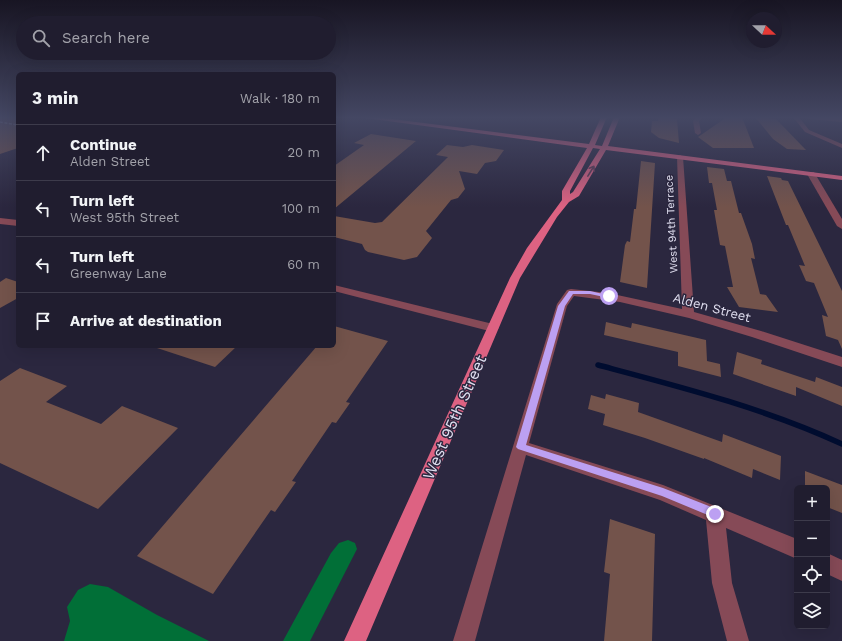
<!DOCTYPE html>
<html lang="en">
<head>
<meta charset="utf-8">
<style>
	body { margin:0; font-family:"Work Sans",sans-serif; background:#282637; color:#f1f3f6 }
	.controls { position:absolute; right:12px; bottom:12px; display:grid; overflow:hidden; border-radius:6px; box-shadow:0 4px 16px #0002 }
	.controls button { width:36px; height:36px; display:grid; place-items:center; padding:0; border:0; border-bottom:1px solid #3d3b4b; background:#201d2f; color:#f1f3f6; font:20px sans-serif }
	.compass { position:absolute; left:746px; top:12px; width:36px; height:36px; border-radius:50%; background:#201d2f; box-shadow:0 4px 16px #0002; rotate:112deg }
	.stop { position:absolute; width:12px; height:12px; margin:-9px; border:3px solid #bca0f2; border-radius:50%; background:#fff }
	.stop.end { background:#bca0f2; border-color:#fff; box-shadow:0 1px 4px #0008 }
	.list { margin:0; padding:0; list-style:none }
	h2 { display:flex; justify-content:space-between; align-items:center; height:52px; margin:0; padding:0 16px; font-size:17px }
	h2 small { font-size:13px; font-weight:400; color:#a2a2aa }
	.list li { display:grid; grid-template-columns:26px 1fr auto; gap:12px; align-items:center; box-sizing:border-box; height:56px; padding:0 16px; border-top:1px solid #3d3b4b }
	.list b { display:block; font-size:15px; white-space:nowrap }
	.list p { margin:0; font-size:13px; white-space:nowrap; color:#a2a2aa }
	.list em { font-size:13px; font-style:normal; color:#a2a2aa }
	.icon { flex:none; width:22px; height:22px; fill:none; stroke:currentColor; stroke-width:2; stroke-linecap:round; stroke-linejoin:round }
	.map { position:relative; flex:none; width:842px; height:641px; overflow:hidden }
	.search { position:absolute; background:#201d2f; box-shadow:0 4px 16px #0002; left:16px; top:16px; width:320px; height:44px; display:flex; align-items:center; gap:10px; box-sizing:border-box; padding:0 14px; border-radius:22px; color:#a2a2aa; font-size:15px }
	.panel { position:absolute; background:#201d2f; box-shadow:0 4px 16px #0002; left:16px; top:72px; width:320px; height:276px; border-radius:6px }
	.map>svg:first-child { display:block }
</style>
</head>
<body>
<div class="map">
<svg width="842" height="641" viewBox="0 0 842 641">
	<rect width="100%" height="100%" fill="#2b273f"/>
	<!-- forest -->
	<g fill="#016f37">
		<polygon points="348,540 355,543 357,549 310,641 283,641 331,553 339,543"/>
		<polygon points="90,584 108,587 157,615 209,641 64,641 70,621 67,607 78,590"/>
	</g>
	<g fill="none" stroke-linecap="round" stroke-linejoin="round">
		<!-- stream -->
		<path stroke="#000c2f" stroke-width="5.5" d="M598 365C681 387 764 408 842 444"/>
	</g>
	<!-- building -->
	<g fill="#73534b">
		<polygon points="0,117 18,117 18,148 0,154"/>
		<polygon points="658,117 677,119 679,143 659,138 651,132 652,121 658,121"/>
		<polygon points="727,117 742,117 754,148 713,148 698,137"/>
		<polygon points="755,117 776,119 806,150 787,149 773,139"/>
		<polygon points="371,134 416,141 334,209 334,166 364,145 354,143"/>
		<polygon points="447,145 463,147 472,145 504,150 496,161 485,163 477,174 459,171 465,189 458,198 451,200 426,231 432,238 417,257 404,260 368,252 365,250 362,244 334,237 334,216 375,223 382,222 448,157 436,155"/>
		<polygon points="641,161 655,163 647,288 620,282 625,245 627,241 630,242 634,209 636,209"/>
		<polygon points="707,167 724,169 727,181 731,181 739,213 741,213 752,244 755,259 751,258 760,294 766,295 778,312 739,307 727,287 733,287 725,246 720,245 714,210 717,210 712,183 709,183"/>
		<polygon points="767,176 781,178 782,180 788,181 842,291 842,349 838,340 826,336 822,315 828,317 814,283 806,281 799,265 805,266 788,225 786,225"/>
		<polygon points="6,278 18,282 18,298 0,308 0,282"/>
		<polygon points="606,322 631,328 632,323 706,340 707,361 720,364 721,377 678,366 678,352 604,335"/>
		<polygon points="334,326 388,341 346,402 350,403 336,423 332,422 292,481 296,482 275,512 271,510 213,594 137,556 317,346 334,346"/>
		<polygon points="157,346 237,346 215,367 157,348"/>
		<polygon points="737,352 762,360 761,364 815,382 816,377 842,387 842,406 796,387 796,396 733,374"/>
		<polygon points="20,368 67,386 46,402 101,424 122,406 178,428 98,509 0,463 0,381"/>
		<polygon points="606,394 639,403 638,412 722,442 723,434 781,456 780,480 753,469 752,478 704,458 704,459 645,438 603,425 605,414 588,409 591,395 605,399"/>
		<polygon points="805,471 842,485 842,513 827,507 827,488 805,488"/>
		<polygon points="610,519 655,534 652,641 604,641 610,574 604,572"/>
	</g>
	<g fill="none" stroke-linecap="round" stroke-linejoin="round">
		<!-- minor -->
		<g fill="#864a57" fill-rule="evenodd">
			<polygon points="696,117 703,117 699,121 701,133 698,135 695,133 693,121"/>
			<polygon points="793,117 799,117 809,130 842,144 842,148 805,132"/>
			<polygon points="806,117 842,118 842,122 809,119"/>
			<polygon points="680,155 683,157 694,312 761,331 842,357 842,367 752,337 689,318 620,302 574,296 567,306 529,443 663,485 797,539 797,559 726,528 732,583 749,641 727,641 712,583 706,520 660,500 526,455 475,641 453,641 557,304 567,290 571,289 608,293 682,309 677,157"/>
			<polygon points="808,172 814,172 842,219 842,229 837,226 807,174"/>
			<polygon points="0,218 18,220 18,226 0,224"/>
			<polygon points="334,285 493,324 499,328 493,332 334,291"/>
			<polygon points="827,553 842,560 842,581 827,574"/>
		</g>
		<!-- major -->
		<path fill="#dd6282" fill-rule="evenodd" d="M358 117H377L589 144 601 117H607L595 145 602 146 614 117H620L608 146 842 176V180L606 150 579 196 569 202 557 217 520 278 366 641H344L510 278 527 248 562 200V191L587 148ZM593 148 600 149 573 192 570 194V191Z"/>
		<!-- rail -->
		<polyline stroke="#c5c2d5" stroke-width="1.5" stroke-dasharray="3 1.5" stroke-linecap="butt" points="0,122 18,125"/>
	</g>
	<!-- one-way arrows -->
	<defs><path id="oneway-shaft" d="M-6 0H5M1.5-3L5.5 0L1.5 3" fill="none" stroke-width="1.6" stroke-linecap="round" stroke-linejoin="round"/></defs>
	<use stroke="#603953" href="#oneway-shaft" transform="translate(591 171) rotate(-58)"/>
	<!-- sky -->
	<linearGradient id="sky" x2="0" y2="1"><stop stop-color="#181523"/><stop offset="0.57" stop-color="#444763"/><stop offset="1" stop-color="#444763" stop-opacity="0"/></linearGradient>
	<rect width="842" height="207" fill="url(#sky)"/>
	<!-- route -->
	<polygon fill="#bca0f2" points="569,291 590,291 612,296 609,298 590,294 573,294 565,306 526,445 663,488 719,510 720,514 719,517 715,518 662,496 518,449 516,447 558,306"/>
	<g text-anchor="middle" stroke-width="3" stroke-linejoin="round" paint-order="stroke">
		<!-- far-street labels -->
		<g font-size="11" fill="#e1dff0" stroke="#2b273f">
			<text transform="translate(671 224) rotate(-93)" y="4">West 94th Terrace</text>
		</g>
		<!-- street labels -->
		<g font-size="13" fill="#e1dff0" stroke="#2b273f">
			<text transform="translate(712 307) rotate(15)" y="5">Alden Street</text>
		</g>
		<!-- near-street labels -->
		<g font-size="16" fill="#e1dff0" stroke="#2b273f">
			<text transform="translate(454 417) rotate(-66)" y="6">West 95th Street</text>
		</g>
	</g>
</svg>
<div class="controls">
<button>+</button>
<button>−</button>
<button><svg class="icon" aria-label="locate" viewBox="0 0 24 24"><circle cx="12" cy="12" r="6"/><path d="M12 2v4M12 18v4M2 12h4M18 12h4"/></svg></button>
<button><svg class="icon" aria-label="layers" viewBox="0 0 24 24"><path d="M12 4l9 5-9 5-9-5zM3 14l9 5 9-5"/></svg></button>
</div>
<svg class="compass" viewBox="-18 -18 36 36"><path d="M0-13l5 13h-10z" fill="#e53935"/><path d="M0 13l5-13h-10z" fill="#a2a2aa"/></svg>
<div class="stop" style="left:609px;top:296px"></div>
<div class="stop end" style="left:715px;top:514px"></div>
<div class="search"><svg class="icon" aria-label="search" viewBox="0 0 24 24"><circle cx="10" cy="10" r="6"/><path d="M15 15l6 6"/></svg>Search here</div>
<section class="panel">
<h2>3 min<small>Walk · 180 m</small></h2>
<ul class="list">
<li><svg class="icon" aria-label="ahead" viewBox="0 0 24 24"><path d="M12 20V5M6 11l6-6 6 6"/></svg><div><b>Continue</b><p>Alden Street</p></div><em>20 m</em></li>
<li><svg class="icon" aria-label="left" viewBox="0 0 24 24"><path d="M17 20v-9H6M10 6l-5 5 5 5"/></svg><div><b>Turn left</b><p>West 95th Street</p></div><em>100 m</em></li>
<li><svg class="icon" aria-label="left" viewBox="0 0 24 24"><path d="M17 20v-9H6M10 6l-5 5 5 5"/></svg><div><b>Turn left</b><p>Greenway Lane</p></div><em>60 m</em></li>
<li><svg class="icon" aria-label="arrive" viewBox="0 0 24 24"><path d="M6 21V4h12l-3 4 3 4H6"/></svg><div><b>Arrive at destination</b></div></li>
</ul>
</section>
</div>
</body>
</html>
